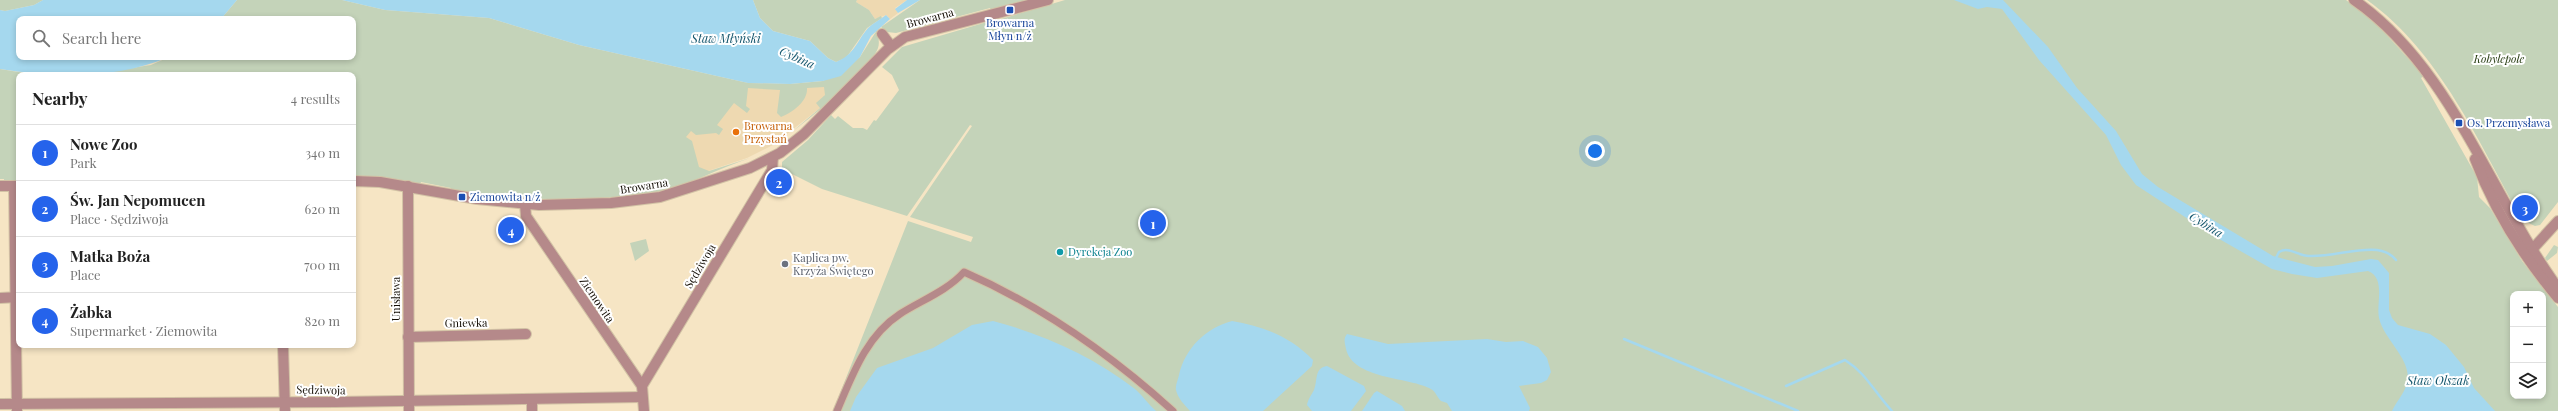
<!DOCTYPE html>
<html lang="en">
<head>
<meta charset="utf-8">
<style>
	body { margin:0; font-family:"Playfair Display",serif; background:#f6f6f6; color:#222 }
	.controls { position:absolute; right:12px; bottom:12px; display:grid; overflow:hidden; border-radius:8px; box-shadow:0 2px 6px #0003 }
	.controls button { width:36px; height:36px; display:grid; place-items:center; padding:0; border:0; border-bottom:1px solid #e0e0e0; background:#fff; color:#222; font:20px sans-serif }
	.you { position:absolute; left:1595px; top:151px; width:14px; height:14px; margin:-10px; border:3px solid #fff; border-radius:50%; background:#1a73e8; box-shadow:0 0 0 6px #1a73e833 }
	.badge { display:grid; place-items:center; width:26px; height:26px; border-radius:50%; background:#2563eb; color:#fff; font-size:13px; font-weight:700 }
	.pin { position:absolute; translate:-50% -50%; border:2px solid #fff; box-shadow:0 1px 4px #0006 }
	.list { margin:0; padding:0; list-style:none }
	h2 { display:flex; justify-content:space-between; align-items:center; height:52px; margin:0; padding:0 16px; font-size:17px }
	h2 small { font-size:13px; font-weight:400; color:#767676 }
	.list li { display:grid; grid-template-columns:26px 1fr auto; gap:12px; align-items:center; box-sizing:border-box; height:56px; padding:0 16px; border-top:1px solid #e0e0e0 }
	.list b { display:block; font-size:15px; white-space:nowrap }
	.list p { margin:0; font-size:13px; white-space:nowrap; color:#767676 }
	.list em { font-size:13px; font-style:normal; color:#767676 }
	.icon { flex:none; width:22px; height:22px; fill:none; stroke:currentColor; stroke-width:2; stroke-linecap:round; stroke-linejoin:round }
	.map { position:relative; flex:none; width:2558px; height:411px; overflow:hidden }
	.search { position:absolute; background:#fff; box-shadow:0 2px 6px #0003; left:16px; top:16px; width:340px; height:44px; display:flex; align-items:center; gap:10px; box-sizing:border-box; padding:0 14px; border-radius:8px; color:#767676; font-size:15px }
	.panel { position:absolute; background:#fff; box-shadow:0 2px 6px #0003; left:16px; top:72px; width:340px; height:276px; border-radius:8px }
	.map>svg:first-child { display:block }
</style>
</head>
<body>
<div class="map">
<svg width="2558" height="411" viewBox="0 0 2558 411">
	<rect width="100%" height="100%" fill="#f6e5c4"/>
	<!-- built -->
	<g fill="#eed9b1">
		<polygon points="857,0 907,0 895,8 898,13 890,19 886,15 875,19 869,10 856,2"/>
		<polygon points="569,74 825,86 825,95 820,108 773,145 747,158 699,174 598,123 588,100"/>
	</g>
	<!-- green -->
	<g fill="#c4d3b9" fill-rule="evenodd">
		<polygon points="0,0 43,0 34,5 5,11 0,10"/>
		<path d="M237 0H342L385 10 489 18 579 45 748 83 790 84 823 81 860 57 877 30C878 36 880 42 878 48 868 74 808 119 786 137L820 108 816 103 825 95 824 87 807 88C808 101 793 112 781 117L777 113 780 90 748 88 746 106 750 109 747 113 734 103 717 125 723 129 719 135 716 133 696 135 691 131 686 137 692 141 699 167 709 171 750 158C720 168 692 183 662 192 642 197 622 197 602 198 550 201 502 198 451 190V188L421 182 420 185 353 177V75H85L151 65 169 57H353V19H221Z"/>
		<polygon points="753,0 857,0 856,2 869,10 875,19 881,16 882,18 867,28 846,58 836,62 828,58 810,41 773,31 760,18"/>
		<polygon points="920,0 1032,0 991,10 990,8 896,33 887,32 881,27"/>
		<path d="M1065 0H2346L2374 21 2424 76 2421 78 2477 177 2479 197 2490 208 2522 261 2558 307V411H833L908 221 971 242 973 237 910 217 972 126 970 125 907 216 822 189 782 169V162L808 140 831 115 835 119 838 116 853 128H863L867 130 874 120 876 121 899 90 892 75 882 67 902 47 987 22 990 27 991 22ZM2513 294H2543V396H2513Z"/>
		<path d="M2367 0H2558V202L2540 225 2535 226 2522 220C2479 143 2440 52 2367 0Z"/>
		<polygon points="0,69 37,75 19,75 19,182 4,182 4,179 0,179"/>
		<polygon points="646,239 649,251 635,261 630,243"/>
		<polygon points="2554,245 2558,247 2557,253 2547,261 2545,258"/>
	</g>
	<!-- water -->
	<g fill="#a5d8ee">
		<path d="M43 0H237L221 19H19V57H169C117 79 55 78 0 69V10L5 11 34 5Z"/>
		<path d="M342 0H753L760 18 773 31 810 41 828 58 836 62C854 55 857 41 868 28 873 23 881 19 886 15L890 19 871 36 860 57 841 76 823 81 790 84 748 83 579 45 489 18 385 10Z"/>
		<polygon points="907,0 920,0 898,13 895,9"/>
		<path d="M1954 0H2003L2048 47 2077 88 2116 131 2142 174 2158 187 2273 256 2315 267 2332 266 2371 259 2378 260 2389 273V310L2392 318 2398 325 2430 334 2446 345 2464 367 2474 388 2495 411H2392C2397 400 2407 391 2408 378 2408 356 2384 339 2379 318 2376 303 2386 278 2368 271L2317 278 2292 274 2272 269 2214 236 2136 185 2121 165 2106 135 2039 60 2002 9 1987 7 1978 9Z"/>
		<path d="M993 321C1043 334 1094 357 1135 389 1143 396 1149 405 1156 411H850L856 397 877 368 933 348 972 325Z"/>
		<path d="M1232 321C1263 326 1291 337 1313 360L1312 366 1263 411H1190C1185 405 1178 399 1176 390 1175 386 1178 380 1179 375 1185 348 1206 328 1232 321Z"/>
		<path d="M1347 334 1388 344 1487 339 1506 342 1523 341 1538 347 1547 358 1551 372 1547 380 1541 383 1519 386 1530 408 1529 411H1452L1447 403 1441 401C1436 396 1436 391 1429 388 1407 377 1353 379 1346 349 1345 343 1343 339 1347 334Z"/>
		<path d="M1327 366 1364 386 1366 391 1351 411H1312L1307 405C1308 399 1311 396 1314 390 1318 380 1314 368 1327 366Z"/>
		<polygon points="1377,391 1402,406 1405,411 1362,411 1374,393"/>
	</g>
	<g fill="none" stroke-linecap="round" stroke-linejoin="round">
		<!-- stream -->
		<g stroke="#a5d8ee" stroke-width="2.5">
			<path d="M2275 260 2279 252C2289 246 2298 256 2309 256 2332 257 2355 248 2377 250 2385 251 2392 255 2396 260"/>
			<polyline points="1624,339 1798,411"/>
			<path d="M1786 386 1845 360C1867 374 1874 392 1892 411"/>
		</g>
		<!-- pedestrian casing -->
		<g stroke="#d2c2a5" stroke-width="9">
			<path id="pedestrian" d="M837 411C852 376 866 336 900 314 920 301 947 291 964 272 1042 306 1110 354 1173 411"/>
		</g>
		<!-- minor casing -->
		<g stroke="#d2c2a5" stroke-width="12">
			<g id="minor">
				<polyline points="882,34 891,46"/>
				<polyline points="14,186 17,411"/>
				<polyline points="408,186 409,411"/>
				<polyline points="525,204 526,216 642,386 644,411"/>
				<polyline points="2527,255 2558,221"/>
				<polyline points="0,298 19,297"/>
				<polyline points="408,337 526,334"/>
				<polyline points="283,345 285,411"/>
				<polyline points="642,386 772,170 773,157"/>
				<polyline points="532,400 532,411"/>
				<polyline points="0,404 335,402 642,397"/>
			</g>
		</g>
		<!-- tertiary casing -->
		<g stroke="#d2c2a5" stroke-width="12">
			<g id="tertiary">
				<path d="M2354 0C2451 67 2490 195 2558 288"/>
				<path d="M2475 159C2494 210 2523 256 2558 298"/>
				<polyline points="353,181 380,182 477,199 539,205 611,203 660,197 750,168 780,153 804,134 887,50 905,37 1048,0"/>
				<polyline points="0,186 19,186"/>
			</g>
		</g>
		<!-- pedestrian -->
		<use href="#pedestrian" stroke="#b5898a" stroke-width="7"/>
		<!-- minor -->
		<use href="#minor" stroke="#b5898a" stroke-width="10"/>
		<!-- tertiary -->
		<use href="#tertiary" stroke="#b5898a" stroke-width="10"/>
	</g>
	<!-- markers -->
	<g fill="#1a4fb4" stroke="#fff" stroke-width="1.5">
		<rect x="1006" y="6" width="8" height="8" rx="2"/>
		<rect x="2455" y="119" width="8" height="8" rx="2"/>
		<rect x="458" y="193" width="8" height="8" rx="2"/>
	</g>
	<circle fill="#e8710a" stroke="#fff" stroke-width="1.5" cx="736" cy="132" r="4"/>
	<circle fill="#0f9aa8" stroke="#fff" stroke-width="1.5" cx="1060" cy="252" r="4"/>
	<circle fill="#6b7280" stroke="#fff" stroke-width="1.5" cx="785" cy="264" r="4"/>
	<g text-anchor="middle" stroke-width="4" stroke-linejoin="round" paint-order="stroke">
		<!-- street labels -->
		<g font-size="11" fill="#120c03" stroke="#fff">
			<text transform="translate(930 18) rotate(-15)" y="4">Browarna</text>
			<text transform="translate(644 186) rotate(-9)" y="4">Browarna</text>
			<text transform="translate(700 266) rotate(-59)" y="4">Sędziwoja</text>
			<text transform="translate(396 299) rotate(-90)" y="4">Unisława</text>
			<text transform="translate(597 300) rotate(56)" y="4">Ziemowita</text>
			<text transform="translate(466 323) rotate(-1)" y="4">Gniewka</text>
			<text transform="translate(321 390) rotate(1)" y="4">Sędziwoja</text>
		</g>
		<!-- transit labels -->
		<g font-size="11" fill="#164399" stroke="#fff" text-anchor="start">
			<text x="1010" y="27" text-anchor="middle">Browarna<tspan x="1010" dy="13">Młyn n/ż</tspan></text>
			<text x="2467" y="127">Os. Przemysława</text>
			<text x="470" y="201">Ziemowita n/ż</text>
		</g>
		<!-- park labels -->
		<g font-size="11" font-style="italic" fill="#1f3509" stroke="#fff">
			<text x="2499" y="63">Kobylepole</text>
		</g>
		<!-- food labels -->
		<g font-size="11" fill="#c56008" stroke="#fff" text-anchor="start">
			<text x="744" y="130">Browarna<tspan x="744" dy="13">Przystań</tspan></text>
		</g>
		<!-- culture labels -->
		<g font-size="11" fill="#0d838f" stroke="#fff" text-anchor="start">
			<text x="1068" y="256">Dyrekcja Zoo</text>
		</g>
		<!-- worship labels -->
		<g font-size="11" fill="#5b616d" stroke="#fff" text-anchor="start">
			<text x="793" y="262">Kaplica pw.<tspan x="793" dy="13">Krzyża Świętego</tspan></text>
		</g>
		<!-- water labels -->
		<g font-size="12" font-style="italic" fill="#13556c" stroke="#fff">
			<text x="726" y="43">Staw Młyński</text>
			<text transform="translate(797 58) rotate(24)" y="4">Cybina</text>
			<text transform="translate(2206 225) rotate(32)" y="4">Cybina</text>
			<text x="2438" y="385">Staw Olszak</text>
		</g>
	</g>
</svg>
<div class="controls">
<button>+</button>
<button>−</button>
<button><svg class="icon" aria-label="layers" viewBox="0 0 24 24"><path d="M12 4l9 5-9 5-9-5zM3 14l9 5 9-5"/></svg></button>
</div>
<div class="you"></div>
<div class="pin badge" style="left:1153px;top:223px">1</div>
<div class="pin badge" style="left:779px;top:182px">2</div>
<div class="pin badge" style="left:2525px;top:208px">3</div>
<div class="pin badge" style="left:511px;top:230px">4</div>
<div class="search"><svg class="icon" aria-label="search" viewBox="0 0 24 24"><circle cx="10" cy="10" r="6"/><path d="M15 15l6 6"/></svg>Search here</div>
<section class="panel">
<h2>Nearby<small>4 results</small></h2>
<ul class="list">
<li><span class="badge">1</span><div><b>Nowe Zoo</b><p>Park</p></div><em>340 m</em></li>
<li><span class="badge">2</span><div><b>Św. Jan Nepomucen</b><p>Place · Sędziwoja</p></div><em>620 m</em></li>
<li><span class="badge">3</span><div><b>Matka Boża</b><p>Place</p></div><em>700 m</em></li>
<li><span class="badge">4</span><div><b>Żabka</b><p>Supermarket · Ziemowita</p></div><em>820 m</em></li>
</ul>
</section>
</div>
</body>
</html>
